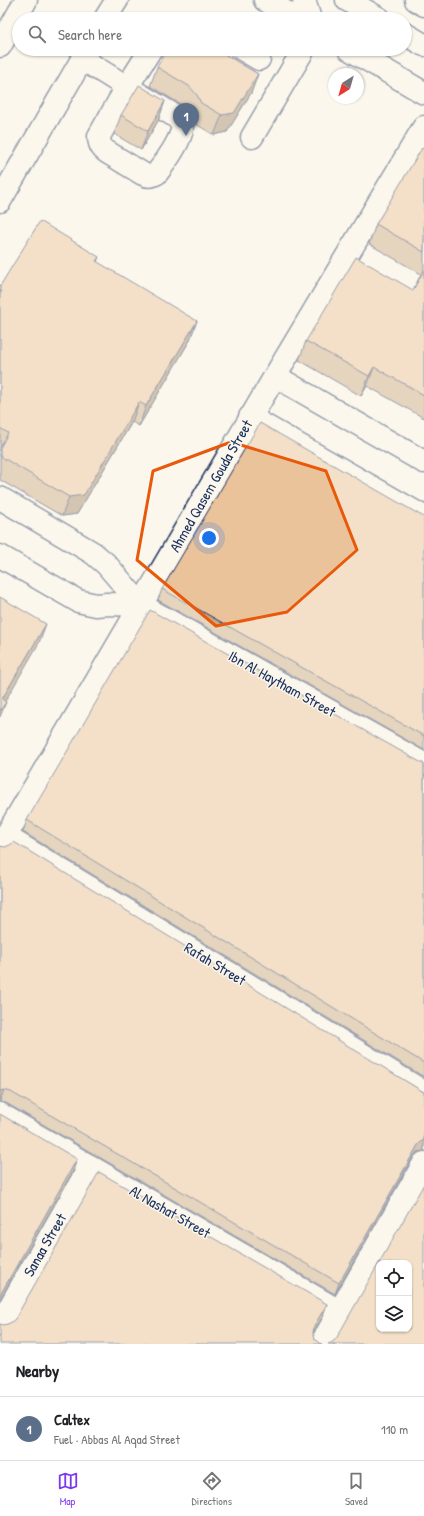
<!DOCTYPE html>
<html lang="en">
<head>
<meta charset="utf-8">
<style>
	body { margin:0; font-family:"Patrick Hand",sans-serif; background:#f2f2f2; color:#202124 }
	.controls { position:absolute; right:12px; bottom:12px; display:grid; overflow:hidden; border-radius:8px; box-shadow:0 1px 3px #0004 }
	.controls button { width:36px; height:36px; display:grid; place-items:center; padding:0; border:0; border-bottom:1px solid #e0e0e0; background:#fff; color:#202124; font:20px sans-serif }
	.compass { position:absolute; left:328px; top:68px; width:36px; height:36px; border-radius:50%; background:#fff; box-shadow:0 1px 3px #0004; rotate:217deg }
	.you { position:absolute; left:209px; top:538px; width:14px; height:14px; margin:-10px; border:3px solid #fff; border-radius:50%; background:#1a73e8; box-shadow:0 0 0 6px #1a73e833 }
	.badge { display:grid; place-items:center; width:26px; height:26px; border-radius:50%; background:#7c3aed; color:#fff; font-size:13px; font-weight:700 }
	.pin { position:absolute; translate:-50% -33px; filter:drop-shadow(0 1px 2px #0008) }
	.pin::after { content:''; position:absolute; top:21px; width:14px; height:12px; background:inherit; clip-path:polygon(0 0,100% 0,50% 100%) }
	.list { margin:0; padding:0; list-style:none }
	h2 { display:flex; justify-content:space-between; align-items:center; height:52px; margin:0; padding:0 16px; font-size:17px }
	h2 small { font-size:13px; font-weight:400; color:#757577 }
	.list li { display:grid; grid-template-columns:26px 1fr auto; gap:12px; align-items:center; box-sizing:border-box; height:64px; padding:0 16px; border-top:1px solid #e0e0e0 }
	.list b { display:block; font-size:15px; white-space:nowrap }
	.list p { margin:0; font-size:13px; white-space:nowrap; color:#757577 }
	.list em { font-size:13px; font-style:normal; color:#757577 }
	.icon { flex:none; width:22px; height:22px; fill:none; stroke:currentColor; stroke-width:2; stroke-linecap:round; stroke-linejoin:round }
	.map { position:relative; flex:none; width:424px; height:1344px; overflow:hidden }
	.search { position:absolute; background:#fff; box-shadow:0 1px 3px #0004; left:12px; right:12px; top:12px; height:44px; display:flex; align-items:center; gap:10px; box-sizing:border-box; padding:0 14px; border-radius:22px; color:#757577; font-size:15px }
	.sheet { height:116px; background:#fff }
	nav { display:flex; justify-content:space-around; align-items:center; box-sizing:border-box; height:56px; border-top:1px solid #e0e0e0; background:#fff; font-size:11px; color:#757577 }
	nav a { display:grid; justify-items:center; gap:2px }
	nav .on { color:#7c3aed }
	.map>svg:first-child { display:block }
</style>
</head>
<body>
<div class="map">
<svg width="424" height="1344" viewBox="0 0 424 1344">
	<rect width="100%" height="100%" fill="#fbf7ec"/>
	<filter id="ink" filterUnits="userSpaceOnUse"><feTurbulence type="fractalNoise" baseFrequency=".025" numOctaves="2"/><feDisplacementMap in="SourceGraphic" scale="8" xChannelSelector="R" yChannelSelector="G"/><feConvolveMatrix kernelMatrix="1 2 1 2 8 2 1 2 1" color-interpolation-filters="sRGB"/></filter>
	<g filter="url(#ink)">
		<g fill="none" stroke-linecap="round" stroke-linejoin="round">
			<!-- minor casing -->
			<g stroke="#1b2f5e" stroke-width="25">
				<g id="minor">
					<polyline points="242,49 259,59"/>
					<polyline points="82,59 127,87 151,49"/>
					<path d="M127 87 175 116C178 119 181 121 182 126 184 137 164 164 157 173 152 176 149 177 143 174L107 152C101 148 99 144 99 136Z"/>
					<polyline points="252,137 304,49"/>
					<polyline points="275,376 424,462"/>
					<polyline points="250,417 424,517"/>
					<polyline points="0,498 93,553 106,564 141,605 424,764"/>
					<polyline points="0,556 78,601 96,605 107,604 141,605"/>
					<polyline points="5,836 424,1092"/>
					<polyline points="0,846 275,376 424,127"/>
					<polyline points="0,1114 339,1311"/>
					<polyline points="0,1324 90,1166"/>
					<polyline points="321,1344 424,1163"/>
				</g>
			</g>
			<!-- major casing -->
			<g stroke="#1b2f5e" stroke-width="25">
				<g id="major">
					<polyline points="265,0 298,19"/>
					<polyline points="304,0 310,19"/>
					<polyline points="347,0 380,19"/>
					<polyline points="416,0 424,5"/>
					<polyline points="105,19 117,0"/>
					<polyline points="405,34 424,45"/>
					<polyline points="0,46 26,0"/>
					<polyline points="349,49 424,93"/>
					<polyline points="0,201 88,49"/>
				</g>
			</g>
			<!-- minor -->
			<use href="#minor" stroke="#fbf7ec" stroke-width="22"/>
			<!-- major -->
			<use href="#major" stroke="#fbf7ec" stroke-width="22"/>
		</g>
		<!-- wall -->
		<g fill="#caa885" stroke="#1b2f5e">
			<polygon points="227,56 258,74 251,93 227,132 214,135 194,123 190,114 182,105 150,86 157,67"/>
			<polygon points="165,101 158,121 141,150 114,134 121,115"/>
			<polygon points="424,149 424,418 367,386 361,396 299,360 306,341 413,290 421,274 369,244 376,224"/>
			<polygon points="99,257 97,262 190,340 139,426 132,422 77,514 62,516 0,480 0,286"/>
			<polygon points="422,516 424,517 424,750 158,600 162,589"/>
			<polygon points="422,763 424,764 424,1077 23,832 27,820"/>
			<polygon points="0,846 422,1091 424,1092 424,1151 417,1152 413,1157 335,1294 6,1103 0,1102"/>
		</g>
		<!-- shaded-wall -->
		<g fill="#a4886c" stroke="#1b2f5e">
			<polygon points="258,74 251,93 227,132 214,135 222,115"/>
			<polygon points="165,101 158,121 141,150 148,131"/>
			<polygon points="197,321 190,340 139,426 146,406"/>
			<polygon points="374,367 367,386 361,396 369,376"/>
			<polygon points="139,402 132,422 77,514 62,516 69,497"/>
			<polygon points="46,624 39,643 0,710 2,699"/>
			<polygon points="6,702 0,717 0,711"/>
			<polygon points="4,1090 0,1101 0,1091"/>
			<polygon points="424,1140 424,1151 417,1152 413,1157 335,1294 339,1283 418,1145 422,1141"/>
			<polygon points="77,1159 73,1171 0,1299 0,1295"/>
			<polygon points="327,1304 323,1316 310,1338 314,1326"/>
		</g>
		<!-- building -->
		<g fill="#ebc39b" stroke="#1b2f5e">
			<polygon points="167,49 230,49 226,55 258,74 234,113 222,115 201,103 197,95 189,86 157,67"/>
			<polygon points="139,85 165,101 148,131 121,115"/>
			<polygon points="422,148 424,149 424,252 376,224"/>
			<polygon points="40,221 99,257 96,261 197,321 146,406 139,402 84,495 69,497 0,456 0,448 8,433 0,428 0,294 2,291 0,290 0,286"/>
			<polygon points="356,257 413,290 424,270 424,395 374,367 369,376 306,341"/>
			<polygon points="260,423 422,516 424,517 424,736 162,589"/>
			<polygon points="0,597 46,624 2,699 6,702 0,711"/>
			<polygon points="150,610 422,763 424,764 424,1063 27,820"/>
			<polygon points="14,842 422,1091 424,1092 424,1140 422,1141 418,1145 339,1283 11,1092 4,1090 0,1091 0,846 5,847 10,845"/>
			<polygon points="0,1114 77,1159 0,1295"/>
			<polygon points="99,1172 327,1304 314,1326 313,1333 315,1339 319,1343 322,1344 0,1344 0,1324 4,1325 10,1323 15,1319"/>
			<polygon points="424,1184 424,1344 328,1344 331,1343 336,1339 379,1263 379,1329 409,1329 409,1263 379,1263"/>
		</g>
	</g>
	<!-- marked area -->
	<path d="M0 0H424V1344H0ZM231 442 326 471 357 550 287 612 216 626 137 560 153 471Z" fill="#fbf7ec" fill-opacity=".55" fill-rule="evenodd"/>
	<path fill="none" stroke="#e8590c" stroke-width="3" stroke-linejoin="round" d="M231 442 326 471 357 550 287 612 216 626 137 560 153 471Z"/>
	<g text-anchor="middle" stroke-width="3" stroke-linejoin="round" paint-order="stroke">
		<!-- street labels -->
		<g font-size="15" fill="#1b2f5e" stroke="#fbf7ec">
			<text transform="translate(211 486) rotate(-60)" y="5">Ahmed Qasem Gouda Street</text>
			<text transform="translate(282 684) rotate(29)" y="5">Ibn Al Haytham Street</text>
			<text transform="translate(215 964) rotate(31)" y="5">Rafah Street</text>
			<text transform="translate(170 1212) rotate(30)" y="5">Al Nashat Street</text>
			<text transform="translate(45 1245) rotate(-60)" y="5">Sanaa Street</text>
		</g>
	</g>
</svg>
<div class="controls">
<button><svg class="icon" aria-label="locate" viewBox="0 0 24 24"><circle cx="12" cy="12" r="6"/><path d="M12 2v4M12 18v4M2 12h4M18 12h4"/></svg></button>
<button><svg class="icon" aria-label="layers" viewBox="0 0 24 24"><path d="M12 4l9 5-9 5-9-5zM3 14l9 5 9-5"/></svg></button>
</div>
<svg class="compass" viewBox="-18 -18 36 36"><path d="M0-13l5 13h-10z" fill="#e53935"/><path d="M0 13l5-13h-10z" fill="#757577"/></svg>
<div class="you"></div>
<div class="pin badge" style="left:186px;top:136px;background:#5c6f8a">1</div>
<div class="search"><svg class="icon" aria-label="search" viewBox="0 0 24 24"><circle cx="10" cy="10" r="6"/><path d="M15 15l6 6"/></svg>Search here</div>
</div>
<section class="sheet">
<h2>Nearby<small></small></h2>
<ul class="list">
<li><span class="badge" style="background:#5c6f8a">1</span><div><b>Caltex</b><p>Fuel · Abbas Al Aqad Street</p></div><em>110 m</em></li>
</ul>
</section>
<nav>
<a class="on"><svg class="icon" aria-label="map" viewBox="0 0 24 24"><path d="M3 6l6-2 6 2 6-2v14l-6 2-6-2-6 2zM9 4v14M15 6v14"/></svg>Map</a>
<a><svg class="icon" aria-label="directions" viewBox="0 0 24 24"><path d="M12 3l9 9-9 9-9-9zM9 14v-3h6M13 9l2 2-2 2"/></svg>Directions</a>
<a><svg class="icon" aria-label="saved" viewBox="0 0 24 24"><path d="M7 4h10v16l-5-4-5 4z"/></svg>Saved</a>
</nav>
</body>
</html>
